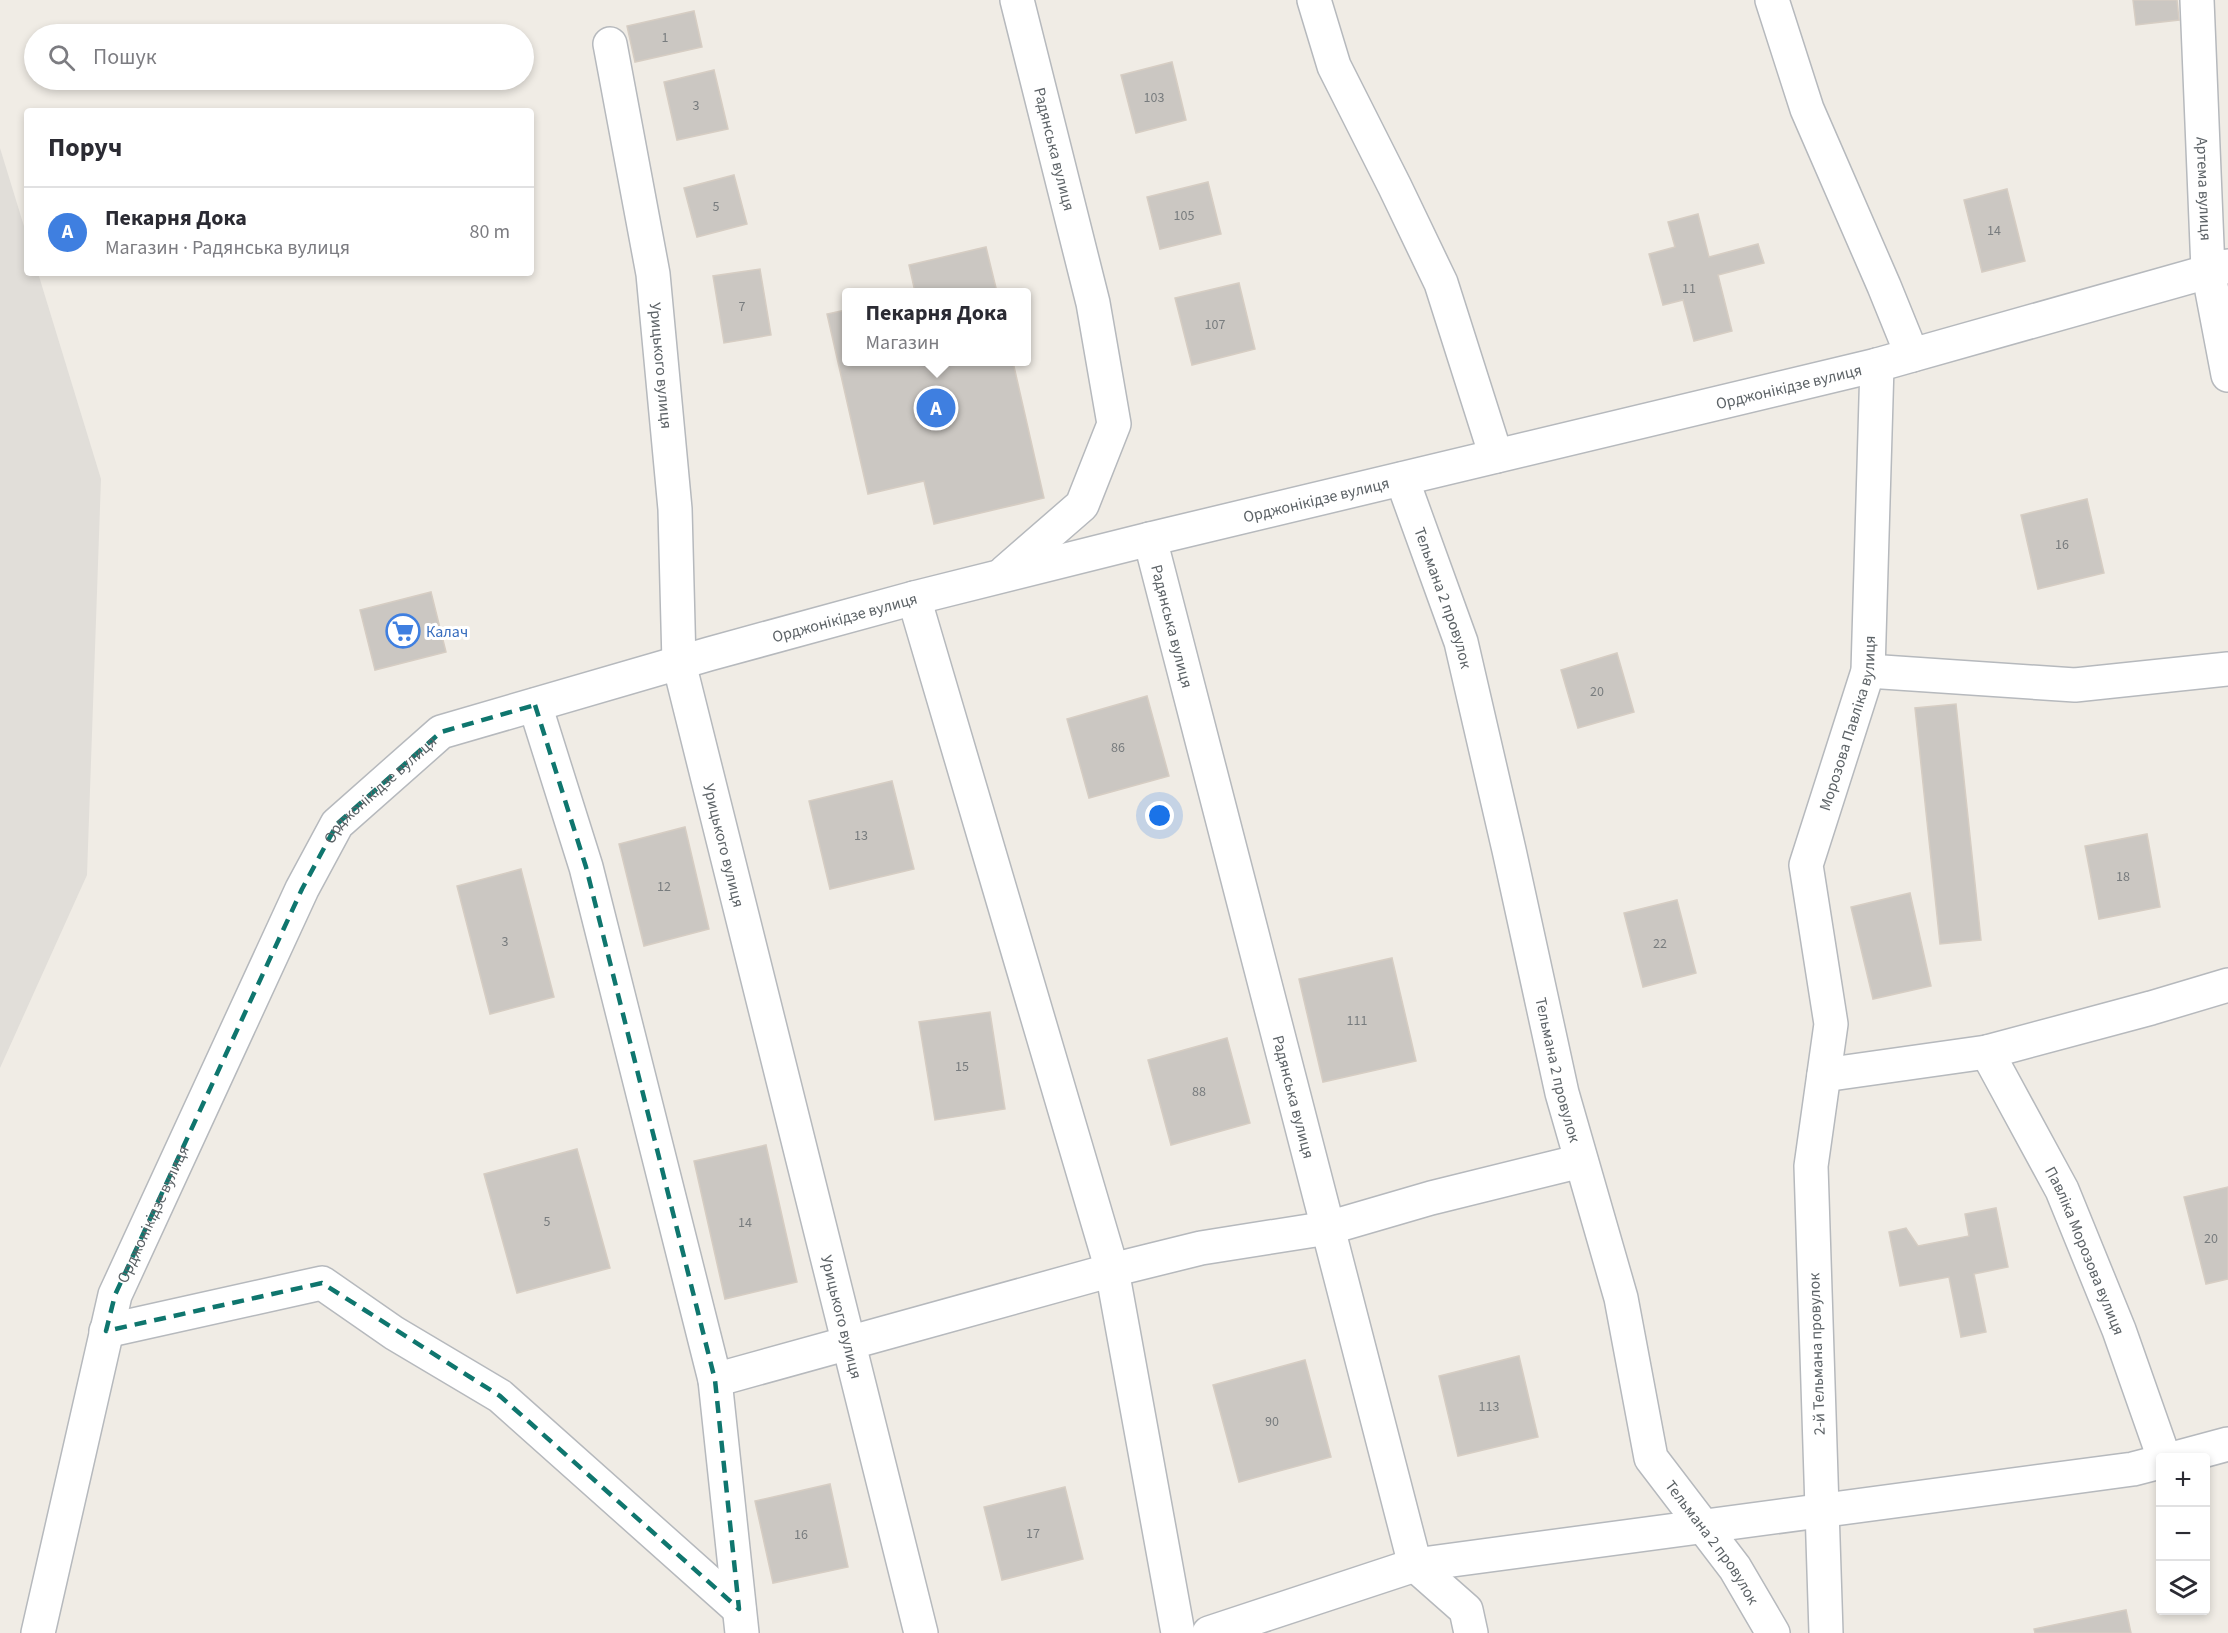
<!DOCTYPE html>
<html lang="uk">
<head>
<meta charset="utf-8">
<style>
	body { margin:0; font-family:"Source Sans 3",sans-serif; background:#f2f2f3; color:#2b2b33 }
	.controls { position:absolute; right:18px; bottom:18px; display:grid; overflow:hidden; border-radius:6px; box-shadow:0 3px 9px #0003 }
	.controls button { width:54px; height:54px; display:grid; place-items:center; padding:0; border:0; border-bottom:2px solid #e1e1e2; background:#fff; color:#2b2b33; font:30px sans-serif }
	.you { position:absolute; left:1160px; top:816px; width:21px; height:21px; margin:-15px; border:4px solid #fff; border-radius:50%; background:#1a73e8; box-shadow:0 0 0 9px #1a73e833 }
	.badge { display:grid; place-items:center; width:39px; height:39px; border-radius:50%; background:#ea580c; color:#fff; font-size:20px; font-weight:700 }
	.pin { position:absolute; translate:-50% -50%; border:3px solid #fff; box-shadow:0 2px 6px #0006 }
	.popup { position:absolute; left:842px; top:288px; width:189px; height:78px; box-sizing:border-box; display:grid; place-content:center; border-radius:6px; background:#fff; filter:drop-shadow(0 2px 4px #0005); font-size:20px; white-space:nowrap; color:#7c7c81 }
	.popup b { font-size:22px; color:#2b2b33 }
	.popup::after { content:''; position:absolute; left:50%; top:100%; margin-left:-12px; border:12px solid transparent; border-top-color:#fff }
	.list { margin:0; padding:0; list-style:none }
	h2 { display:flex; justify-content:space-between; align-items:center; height:78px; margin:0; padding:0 24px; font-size:26px }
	h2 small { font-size:20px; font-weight:400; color:#7c7c81 }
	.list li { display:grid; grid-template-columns:39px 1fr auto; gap:18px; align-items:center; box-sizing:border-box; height:90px; padding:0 24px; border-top:2px solid #e1e1e2 }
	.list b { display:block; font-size:22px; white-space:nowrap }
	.list p { margin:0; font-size:20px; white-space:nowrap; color:#7c7c81 }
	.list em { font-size:20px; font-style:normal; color:#7c7c81 }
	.icon { flex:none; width:33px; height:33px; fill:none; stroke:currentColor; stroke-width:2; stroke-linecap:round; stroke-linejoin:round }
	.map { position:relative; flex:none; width:2228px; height:1633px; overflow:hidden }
	.search { position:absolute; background:#fff; box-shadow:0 3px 9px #0003; left:24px; top:24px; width:510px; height:66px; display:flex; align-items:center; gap:15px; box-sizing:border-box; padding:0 21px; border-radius:33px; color:#7c7c81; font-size:22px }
	.panel { position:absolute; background:#fff; box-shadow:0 3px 9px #0003; left:24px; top:108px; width:510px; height:168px; border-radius:6px }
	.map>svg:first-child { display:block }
</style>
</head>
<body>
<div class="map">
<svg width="2228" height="1633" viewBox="0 0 2228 1633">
	<rect width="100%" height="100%" fill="#f0ece5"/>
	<!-- industrial -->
	<polygon fill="#e1ded9" points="0,148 27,236 27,273 38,273 101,479 87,875 0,1068"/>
	<!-- building -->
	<g fill="#cbc7c2" stroke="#d6cdc3" stroke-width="1.5">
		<polygon points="2133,0 2177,0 2179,20 2136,25"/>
		<polygon points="694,11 702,47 635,62 627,26"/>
		<polygon points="1172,62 1186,120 1136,133 1121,75"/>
		<polygon points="714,70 728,129 677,140 664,82"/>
		<polygon points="734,175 747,224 697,237 684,188"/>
		<polygon points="1208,182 1221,234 1160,249 1147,197"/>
		<polygon points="2007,189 2025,261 1982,272 1964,200"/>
		<polygon points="1698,214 1709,257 1758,244 1764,263 1718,275 1732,331 1694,341 1683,300 1663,305 1649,254 1675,247 1668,222"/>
		<polygon points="986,247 997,292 915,292 909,265"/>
		<polygon points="760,269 771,335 724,343 713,276"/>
		<polygon points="1239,283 1255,349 1192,365 1175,298"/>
		<polygon points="846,310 846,362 1013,362 1044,498 934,524 924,481 868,494 827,314"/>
		<polygon points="2087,499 2104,573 2038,589 2021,515"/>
		<polygon points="431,592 446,652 375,670 360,610"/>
		<polygon points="1617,653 1634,712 1578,728 1561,670"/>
		<polygon points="1147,696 1169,776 1089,798 1067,719"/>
		<polygon points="1956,704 1981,940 1940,944 1915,708"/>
		<polygon points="892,781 914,869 830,889 809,801"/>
		<polygon points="685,827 709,929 644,946 619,844"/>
		<polygon points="2147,834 2160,907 2099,919 2085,846"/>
		<polygon points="521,869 554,997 490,1014 457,886"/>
		<polygon points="1910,893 1931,986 1873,999 1851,907"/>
		<polygon points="1677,900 1696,973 1643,987 1624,913"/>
		<polygon points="1392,958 1416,1061 1323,1082 1299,979"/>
		<polygon points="990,1012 1005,1109 935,1120 919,1022"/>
		<polygon points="1227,1038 1250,1123 1171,1145 1148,1060"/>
		<polygon points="766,1145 797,1282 725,1299 694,1161"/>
		<polygon points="577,1149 610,1268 517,1293 484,1174"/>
		<polygon points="2228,1187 2228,1279 2206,1284 2184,1197"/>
		<polygon points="1996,1208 2008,1267 1974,1274 1986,1332 1961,1337 1949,1277 1900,1286 1889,1232 1906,1228 1918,1246 1969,1236 1965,1214"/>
		<polygon points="1519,1356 1538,1437 1458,1456 1439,1376"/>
		<polygon points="1305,1360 1331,1457 1239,1482 1213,1385"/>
		<polygon points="830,1484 848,1567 773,1583 755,1501"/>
		<polygon points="1065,1487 1083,1559 1002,1580 984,1507"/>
		<polygon points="2126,1610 2131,1633 2035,1633 2034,1629"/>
	</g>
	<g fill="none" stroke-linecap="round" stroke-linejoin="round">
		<!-- minor casing -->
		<g stroke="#b6b9bd" stroke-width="36">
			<g id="minor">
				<polyline points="1314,0 1334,66 1395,187 1441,283 1496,456"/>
				<polyline points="1772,0 1807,109 1884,286 1912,355"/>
				<path id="s1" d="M2197 0 2208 270 2228 375"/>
				<path id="s2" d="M610 44 653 274 675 509 679 663 921 1633"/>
				<path id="s3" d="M1402 479 1461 642 1509 850 1562 1093 1621 1298 1651 1458 1735 1568 1773 1633"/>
				<path id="s4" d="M1150 539 1415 1565 1466 1610 1471 1633"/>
				<polyline points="1005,572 1082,505 1114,424 1093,303 1017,0"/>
				<polyline points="914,598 1112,1270 1178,1633"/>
				<polyline points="1868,671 2075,685 2228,669"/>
				<polyline points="535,705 586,867 715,1380 742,1633"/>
				<path id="s5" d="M1987 1052 2062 1190 2119 1330 2164 1458"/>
				<polyline points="1824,1075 1987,1052 2151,1008 2228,985"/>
				<polyline points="106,1331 322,1283 394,1333 500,1396 739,1609"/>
				<polyline points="715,1380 1112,1270 1201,1248 1328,1228 1431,1198 1581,1161"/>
				<polyline points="2176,1458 2228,1444"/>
				<path id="s6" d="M38 1633 115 1295 302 889 337 824 441 732 709 654 914 598 1150 539 1877 365 2228 266"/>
				<polyline points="1209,1633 1415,1565 2133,1469 2160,1462"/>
				<path id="s7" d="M1826 1633 1811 1166 1831 1024 1806 865 1868 671 1877 365"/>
			</g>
		</g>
		<!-- minor -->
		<use href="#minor" stroke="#fff" stroke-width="33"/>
	</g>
	<!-- marked area -->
	<path fill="none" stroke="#0f766e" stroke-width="4.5" stroke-dasharray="12 8" stroke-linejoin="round" d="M535 705 586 867 715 1380 739 1609 500 1396 322 1283 106 1331 115 1295 302 889 337 824 441 732Z"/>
	<!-- icons -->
	<defs>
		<g id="supermarket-ring" transform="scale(1.725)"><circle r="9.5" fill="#fff" stroke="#3f7fe0" stroke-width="1.5"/><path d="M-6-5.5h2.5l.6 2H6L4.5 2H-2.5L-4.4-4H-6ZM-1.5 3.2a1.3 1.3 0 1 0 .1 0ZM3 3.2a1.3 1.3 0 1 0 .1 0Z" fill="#3f7fe0"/></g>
	</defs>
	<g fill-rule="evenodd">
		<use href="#supermarket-ring" x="403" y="631"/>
	</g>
	<g text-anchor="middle" stroke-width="6" stroke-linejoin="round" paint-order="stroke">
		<!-- number labels -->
		<g font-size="14" fill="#787c7e">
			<text x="665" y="42">1</text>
			<text x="1154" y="102">103</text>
			<text x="696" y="110">3</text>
			<text x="716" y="211">5</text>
			<text x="1184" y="220">105</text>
			<text x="1994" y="235">14</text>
			<text x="1689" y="293">11</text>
			<text x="742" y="311">7</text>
			<text x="1215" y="329">107</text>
			<text x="2062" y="549">16</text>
			<text x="1597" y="696">20</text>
			<text x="1118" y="752">86</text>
			<text x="861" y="840">13</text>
			<text x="2123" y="881">18</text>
			<text x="664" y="891">12</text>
			<text x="505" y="946">3</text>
			<text x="1660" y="948">22</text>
			<text x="1357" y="1025">111</text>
			<text x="962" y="1071">15</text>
			<text x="1199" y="1096">88</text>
			<text x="547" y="1226">5</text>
			<text x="745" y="1227">14</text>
			<text x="2211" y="1243">20</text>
			<text x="1489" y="1411">113</text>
			<text x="1272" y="1426">90</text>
			<text x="1033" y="1538">17</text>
			<text x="801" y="1539">16</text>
		</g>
		<!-- street labels -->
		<g font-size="16" fill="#5d6367" stroke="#fff">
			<text transform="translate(1055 149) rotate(76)" y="6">Радянська вулиця</text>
			<text dy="6" stroke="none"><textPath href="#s1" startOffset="189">Артема вулиця</textPath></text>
			<text dy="6" stroke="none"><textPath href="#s2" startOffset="326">Урицького вулиця</textPath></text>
			<text dy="6" stroke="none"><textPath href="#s6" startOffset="2398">Орджонікідзе вулиця</textPath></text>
			<text dy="6" stroke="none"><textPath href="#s6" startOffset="1912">Орджонікідзе вулиця</textPath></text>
			<text dy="6" stroke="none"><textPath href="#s3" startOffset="126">Тельмана 2 провулок</textPath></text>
			<text dy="6" stroke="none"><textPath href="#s6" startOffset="1426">Орджонікідзе вулиця</textPath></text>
			<text dy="6" stroke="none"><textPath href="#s4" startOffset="90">Радянська вулиця</textPath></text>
			<text dy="6" stroke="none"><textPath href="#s7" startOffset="920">Морозова Павліка вулиця</textPath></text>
			<text dy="6" stroke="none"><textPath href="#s6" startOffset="922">Орджонікідзе вулиця</textPath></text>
			<text dy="6" stroke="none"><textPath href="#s2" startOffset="812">Урицького вулиця</textPath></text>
			<text dy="6" stroke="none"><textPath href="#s3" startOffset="612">Тельмана 2 провулок</textPath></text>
			<text dy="6" stroke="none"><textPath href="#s4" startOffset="576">Радянська вулиця</textPath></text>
			<text dy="6" stroke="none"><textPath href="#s6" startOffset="436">Орджонікідзе вулиця</textPath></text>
			<text dy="6" stroke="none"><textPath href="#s5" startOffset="222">Павліка Морозова вулиця</textPath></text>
			<text dy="6" stroke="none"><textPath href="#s2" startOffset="1298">Урицького вулиця</textPath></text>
			<text transform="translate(1816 1354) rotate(-92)" y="6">2-й Тельмана провулок</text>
			<text dy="6" stroke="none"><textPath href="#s3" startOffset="1116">Тельмана 2 провулок</textPath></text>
		</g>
		<!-- shop labels -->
		<g font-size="16" fill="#366cbe" stroke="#fff" text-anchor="start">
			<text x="426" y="637">Калач</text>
		</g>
	</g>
</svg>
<div class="controls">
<button>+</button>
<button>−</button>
<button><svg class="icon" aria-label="layers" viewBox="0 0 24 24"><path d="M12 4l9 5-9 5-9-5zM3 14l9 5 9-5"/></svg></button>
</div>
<div class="you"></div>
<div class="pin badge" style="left:936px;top:408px;background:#3f7fe0">A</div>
<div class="popup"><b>Пекарня Дока</b>Магазин</div>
<div class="search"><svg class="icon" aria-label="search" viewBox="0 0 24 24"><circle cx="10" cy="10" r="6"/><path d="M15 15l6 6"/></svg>Пошук</div>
<section class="panel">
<h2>Поруч<small></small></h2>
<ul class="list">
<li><span class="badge" style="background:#3f7fe0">A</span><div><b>Пекарня Дока</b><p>Магазин · Радянська вулиця</p></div><em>80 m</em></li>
</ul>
</section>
</div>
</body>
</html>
